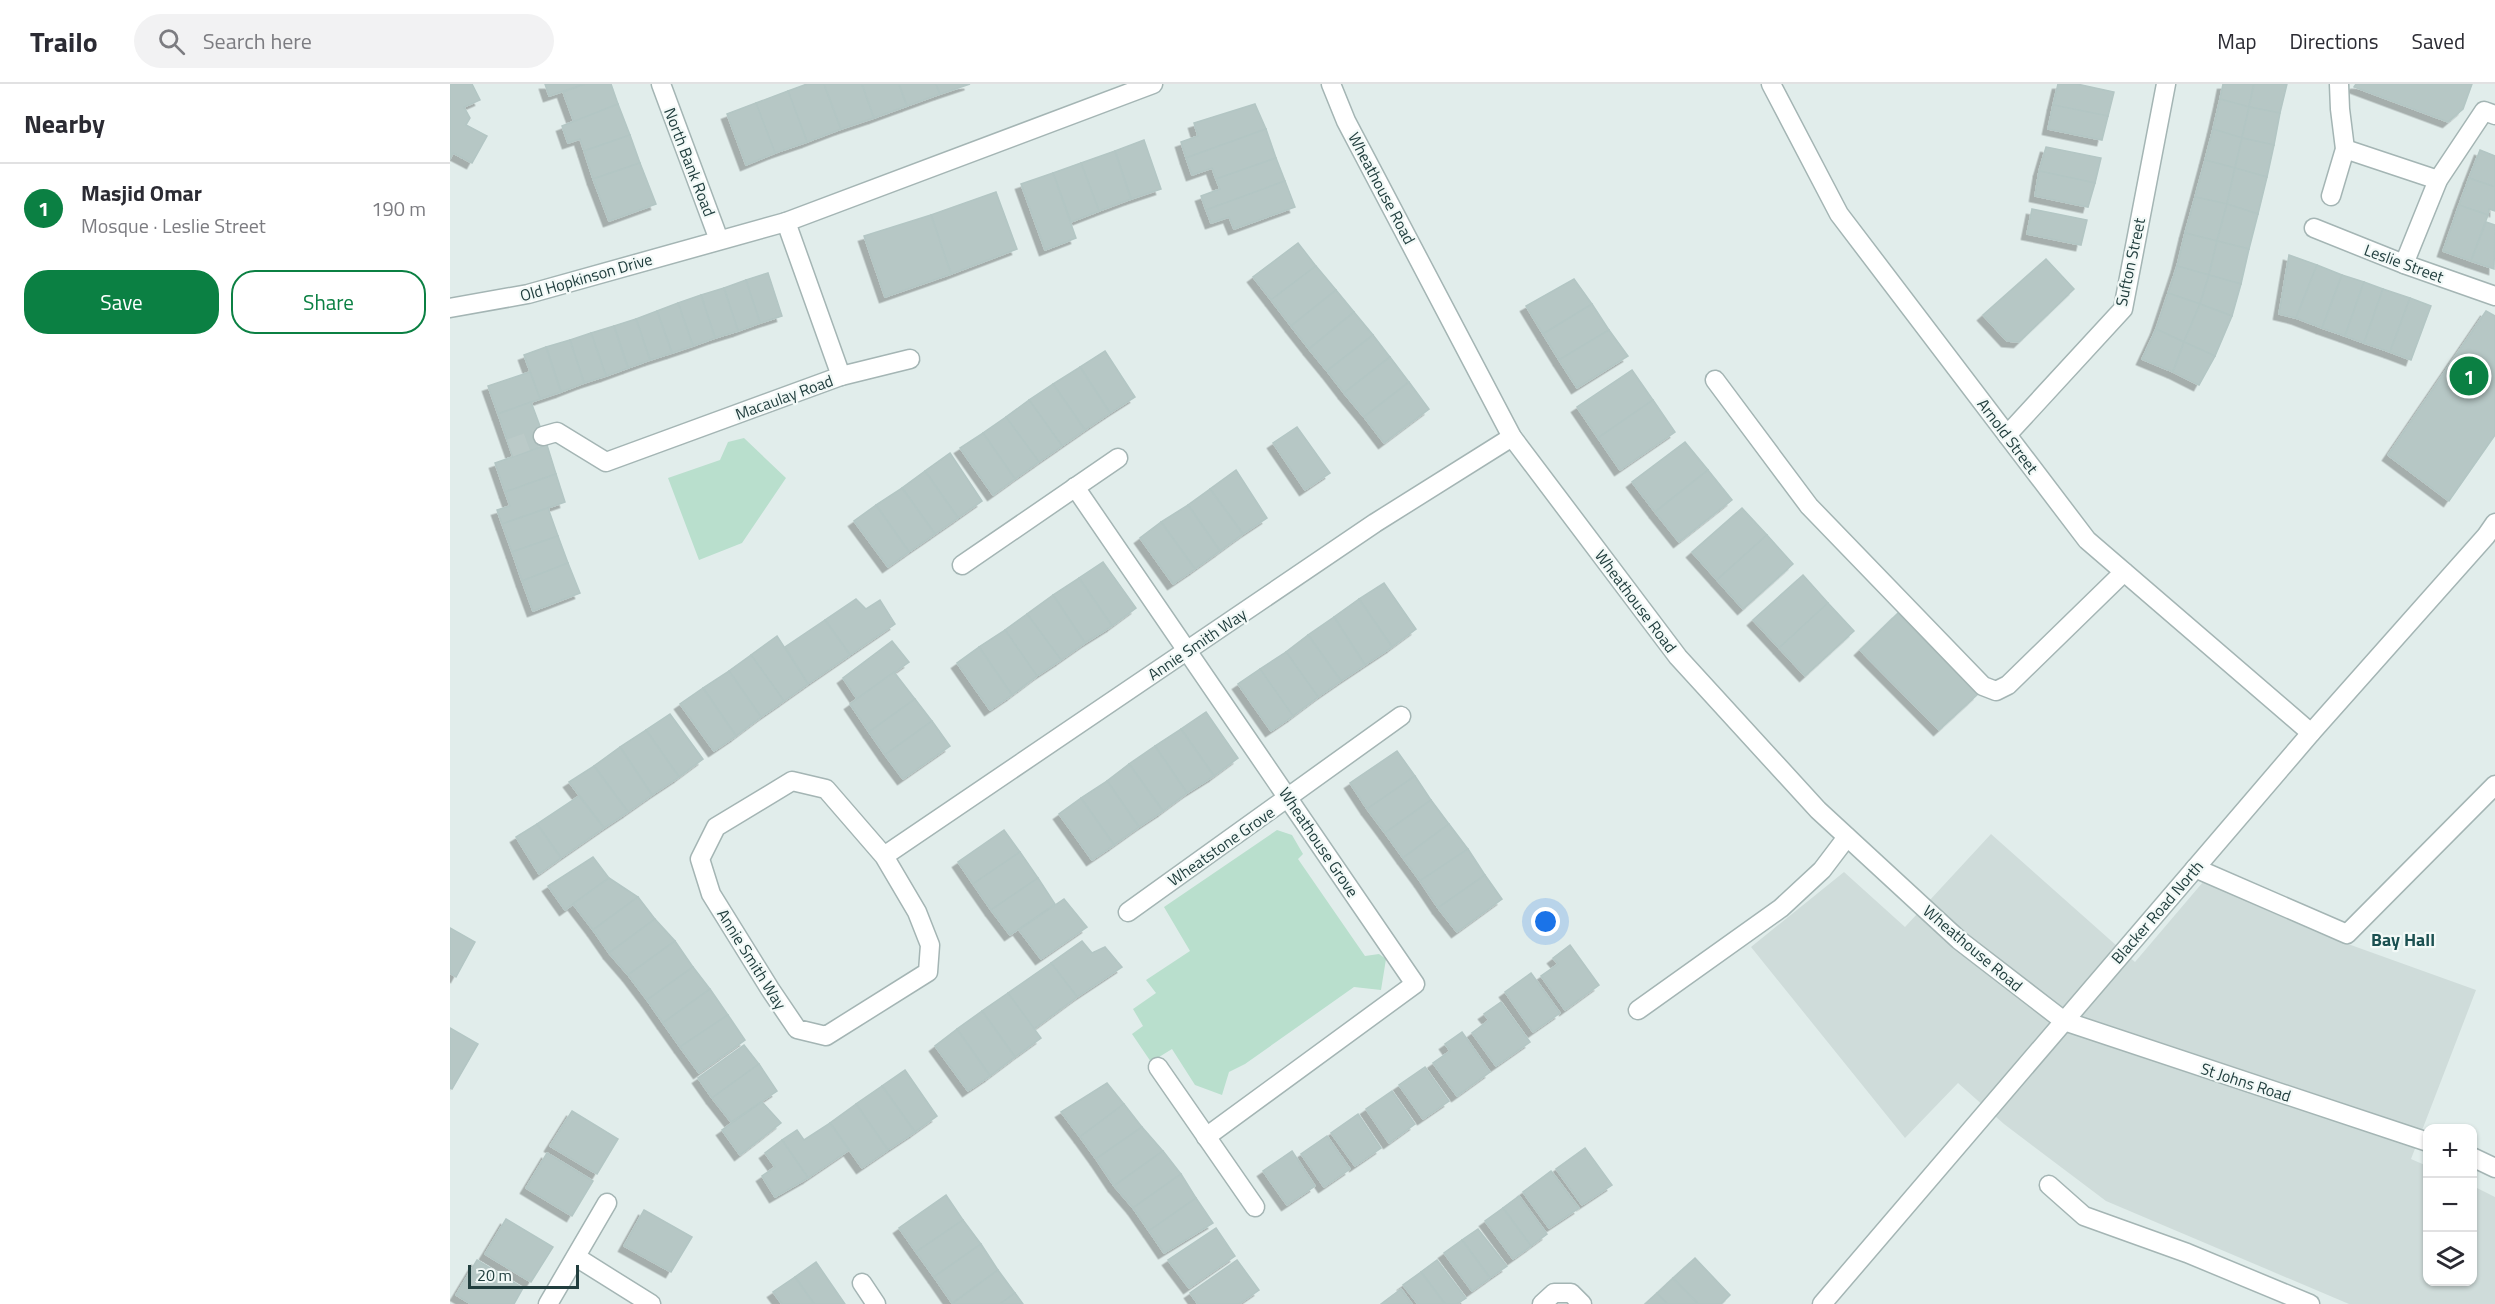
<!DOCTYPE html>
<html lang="en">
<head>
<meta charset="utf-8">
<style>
	body { margin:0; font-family:"Titillium Web",sans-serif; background:#f2f2f3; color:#2b2b33 }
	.controls { position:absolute; right:18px; bottom:18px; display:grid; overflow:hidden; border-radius:12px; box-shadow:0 2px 4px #0004 }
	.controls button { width:54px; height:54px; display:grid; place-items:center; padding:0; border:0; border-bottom:2px solid #e1e1e2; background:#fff; color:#2b2b33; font:30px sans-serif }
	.scale { position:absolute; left:18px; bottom:15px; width:111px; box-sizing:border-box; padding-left:6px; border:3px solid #213e3e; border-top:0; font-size:16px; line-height:21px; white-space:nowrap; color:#213e3e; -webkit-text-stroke:4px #f2f9f7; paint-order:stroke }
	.you { position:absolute; left:1096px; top:838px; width:21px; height:21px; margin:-15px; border:4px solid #fff; border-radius:50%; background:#1a73e8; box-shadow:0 0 0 9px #1a73e833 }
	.badge { display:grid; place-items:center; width:39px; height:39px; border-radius:50%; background:#0b8043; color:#fff; font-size:20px; font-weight:700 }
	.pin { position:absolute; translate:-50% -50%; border:3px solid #fff; box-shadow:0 2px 6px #0006 }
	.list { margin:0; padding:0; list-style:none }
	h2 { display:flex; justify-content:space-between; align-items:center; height:78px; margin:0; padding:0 24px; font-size:26px }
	h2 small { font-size:20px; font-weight:400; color:#7c7c81 }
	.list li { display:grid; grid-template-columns:39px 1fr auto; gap:18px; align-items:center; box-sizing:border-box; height:90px; padding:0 24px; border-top:2px solid #e1e1e2 }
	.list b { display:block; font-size:22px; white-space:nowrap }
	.list p { margin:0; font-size:20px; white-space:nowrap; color:#7c7c81 }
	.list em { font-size:20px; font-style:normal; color:#7c7c81 }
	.actions { display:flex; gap:12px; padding:18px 24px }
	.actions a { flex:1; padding:14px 0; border:2px solid #0b8043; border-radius:24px; text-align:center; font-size:21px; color:#0b8043 }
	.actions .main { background:#0b8043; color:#fff }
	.icon { flex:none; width:33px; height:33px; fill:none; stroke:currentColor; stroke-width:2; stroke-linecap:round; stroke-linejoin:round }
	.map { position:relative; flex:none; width:2045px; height:1220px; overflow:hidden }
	header { display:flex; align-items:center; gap:36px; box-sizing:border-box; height:84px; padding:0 30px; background:#fff; border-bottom:2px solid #e1e1e2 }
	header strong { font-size:28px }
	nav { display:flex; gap:33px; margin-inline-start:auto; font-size:21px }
	.search { width:420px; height:54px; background:#f2f2f3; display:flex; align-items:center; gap:15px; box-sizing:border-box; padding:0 21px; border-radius:33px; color:#7c7c81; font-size:22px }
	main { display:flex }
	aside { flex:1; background:#fff }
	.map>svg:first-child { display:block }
</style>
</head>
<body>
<header>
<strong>Trailo</strong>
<div class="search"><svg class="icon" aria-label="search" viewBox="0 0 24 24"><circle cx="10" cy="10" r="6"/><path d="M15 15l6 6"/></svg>Search here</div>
<nav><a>Map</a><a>Directions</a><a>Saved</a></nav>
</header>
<main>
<aside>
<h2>Nearby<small></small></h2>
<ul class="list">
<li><span class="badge">1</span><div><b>Masjid Omar</b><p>Mosque · Leslie Street</p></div><em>190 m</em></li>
</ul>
<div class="actions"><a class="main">Save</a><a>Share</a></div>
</aside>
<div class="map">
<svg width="2045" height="1220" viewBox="0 0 2045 1220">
	<defs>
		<filter id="shadow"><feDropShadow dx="-5.5" dy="5.5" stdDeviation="0" flood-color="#0004"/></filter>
	</defs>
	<rect width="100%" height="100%" fill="#e1edeb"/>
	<!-- built -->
	<polygon fill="#cfdcda" points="1541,750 1685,878 1753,798 1873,851 2026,906 1961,1075 1977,1082 1978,1198 2022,1198 2023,1102 2045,1113 2045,1220 1899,1220 1656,1117 1554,1040 1508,999 1455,1054 1301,863 1394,788 1455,843"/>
	<!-- green -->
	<g fill="#b9dfcd">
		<polygon points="294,354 336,394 292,459 249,476 218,394 270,376 278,358"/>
		<polygon points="827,746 842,751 853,770 848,775 915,872 929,870 936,875 931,906 904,903 795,980 779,988 772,1011 745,1001 722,965 701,978 682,950 693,942 683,925 706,909 696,896 740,867 714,823"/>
	</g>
	<!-- building -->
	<g fill="#b6c7c5" stroke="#b3c6c4" stroke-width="1.5" filter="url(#shadow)">
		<polygon points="0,0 22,0 30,16 14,23 20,34 16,41 37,52 22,79 3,69 0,75"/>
		<polygon points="95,0 135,0 99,12"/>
		<polygon points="135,0 161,0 168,20 124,38 113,8"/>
		<polygon points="357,0 374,0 391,45 357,58 338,7"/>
		<polygon points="374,0 412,0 424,34 391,45"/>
		<polygon points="412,0 449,0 457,22 424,34"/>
		<polygon points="449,0 486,0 490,10 457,22"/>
		<polygon points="486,0 520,0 490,10"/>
		<polygon points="1608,0 1627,0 1664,8 1658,32 1603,21"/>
		<polygon points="1773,0 1804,0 1799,23 1770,15"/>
		<polygon points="1804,0 1837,0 1830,29 1799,23"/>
		<polygon points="1906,0 2022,0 2013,25 1998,38 1904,3"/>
		<polygon points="338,7 357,58 325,69 306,19"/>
		<polygon points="1770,15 1799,23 1792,54 1763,45"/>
		<polygon points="306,19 325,69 296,81 277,30"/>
		<polygon points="168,20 180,51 134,67 130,55 118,59 112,42"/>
		<polygon points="805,20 816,45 736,74 731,58 748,52 744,39"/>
		<polygon points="1603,21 1658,32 1652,56 1598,45"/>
		<polygon points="1799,23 1830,29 1824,61 1792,54"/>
		<polygon points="816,45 826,74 766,95 762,84 742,91 736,74"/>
		<polygon points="1763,45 1792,54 1785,84 1755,76"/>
		<polygon points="180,51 190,79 143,95 134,67"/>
		<polygon points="1792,54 1824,61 1817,93 1785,84"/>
		<polygon points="694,56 711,105 681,115 665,67"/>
		<polygon points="1596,63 1651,74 1645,99 1589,87"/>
		<polygon points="2030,66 2045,72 2045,103 2019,94"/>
		<polygon points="665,67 681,115 649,127 631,79"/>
		<polygon points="826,74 835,97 756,126 751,112 770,105 766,95"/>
		<polygon points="1755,76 1785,84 1777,120 1745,113"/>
		<polygon points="190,79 206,120 159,137 143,95"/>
		<polygon points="631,79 649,127 621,138 603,89"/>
		<polygon points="1785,84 1817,93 1808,130 1777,120"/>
		<polygon points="1589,87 1645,99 1638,123 1585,112"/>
		<polygon points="603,89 626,154 595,166 571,100"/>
		<polygon points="2019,94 2045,103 2045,127 2039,125 2038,131 2009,121"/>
		<polygon points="835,97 845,123 784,145 779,133 761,139 756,126"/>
		<polygon points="546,108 567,165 501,190 481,131"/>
		<polygon points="1745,113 1777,120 1767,157 1735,149"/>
		<polygon points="1777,120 1808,130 1799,165 1767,157"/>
		<polygon points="2009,121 2038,131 2021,177 1993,167"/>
		<polygon points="1582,125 1637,136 1631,161 1577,150"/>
		<polygon points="481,131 501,190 435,213 414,152"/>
		<polygon points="2036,138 2045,141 2044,185 2021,177"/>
		<polygon points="1735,149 1767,157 1759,191 1727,182"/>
		<polygon points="1767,157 1799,165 1791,200 1759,191"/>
		<polygon points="848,159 866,182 821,216 803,193"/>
		<polygon points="1839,171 1867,181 1846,234 1829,230"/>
		<polygon points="1596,175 1624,205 1569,258 1557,257 1533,231"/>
		<polygon points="1867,181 1892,191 1872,244 1846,234"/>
		<polygon points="866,182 886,206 841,242 821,216"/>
		<polygon points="1727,182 1759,191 1750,220 1718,209"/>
		<polygon points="318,189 332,232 310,239 296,196"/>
		<polygon points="1759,191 1791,200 1782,232 1750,220"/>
		<polygon points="1892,191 1914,198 1895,252 1872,244"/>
		<polygon points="1124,195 1142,220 1093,250 1076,222"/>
		<polygon points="296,196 310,239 288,247 274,204"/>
		<polygon points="1914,198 1933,205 1914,259 1895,252"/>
		<polygon points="274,204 288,247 265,254 251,211"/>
		<polygon points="1933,205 1960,214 1940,268 1914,259"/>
		<polygon points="886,206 904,228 859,265 841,242"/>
		<polygon points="1718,209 1750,220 1734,258 1706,245"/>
		<polygon points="251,211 265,254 243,262 228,219"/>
		<polygon points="1960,214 1981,222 1961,276 1940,268"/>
		<polygon points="228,219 243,262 222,269 207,227"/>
		<polygon points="1142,220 1159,246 1109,276 1093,250"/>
		<polygon points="1750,220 1782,232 1765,272 1734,258"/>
		<polygon points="207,227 222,269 200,276 186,235"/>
		<polygon points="2036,227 2045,232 2045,351 1999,417 1938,371"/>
		<polygon points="904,228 923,251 877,287 859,265"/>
		<polygon points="186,235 200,276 178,284 164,242"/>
		<polygon points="164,242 178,284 156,292 141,249"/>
		<polygon points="1706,245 1734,258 1723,288 1692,275"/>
		<polygon points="1159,246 1178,272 1127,304 1109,276"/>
		<polygon points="141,249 156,292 134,299 120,256"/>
		<polygon points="923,251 940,273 894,309 877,287"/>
		<polygon points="120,256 134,299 111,308 96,263"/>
		<polygon points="1734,258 1765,272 1749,301 1723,288"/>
		<polygon points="96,263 111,308 90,315 74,271"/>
		<polygon points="655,267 685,313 660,329 630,283"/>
		<polygon points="940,273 959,298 914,333 894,309"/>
		<polygon points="630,283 660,329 635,346 603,300"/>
		<polygon points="1182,286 1203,316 1148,354 1127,323"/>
		<polygon points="80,288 90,315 48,330 38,302"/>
		<polygon points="959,298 979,325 934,359 914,333"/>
		<polygon points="603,300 635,346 612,362 579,316"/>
		<polygon points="579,316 612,362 589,378 556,333"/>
		<polygon points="1203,316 1225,348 1170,386 1148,354"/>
		<polygon points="81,318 97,361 63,373 48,330"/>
		<polygon points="556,333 589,378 565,395 533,349"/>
		<polygon points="847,343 880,389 855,406 823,359"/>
		<polygon points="533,349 565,395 543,411 510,364"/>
		<polygon points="1235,358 1258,386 1205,428 1182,398"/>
		<polygon points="97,361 106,390 55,408 45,379"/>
		<polygon points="500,369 532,417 508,434 475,387"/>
		<polygon points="786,386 817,434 793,450 760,405"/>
		<polygon points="1258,386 1282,416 1229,458 1205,428"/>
		<polygon points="475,387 508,434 485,450 452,404"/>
		<polygon points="106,390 115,418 52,440 47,426 60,422 55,408"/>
		<polygon points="452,404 485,450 459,468 426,421"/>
		<polygon points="760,405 793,450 770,467 738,421"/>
		<polygon points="426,421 459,468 438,483 404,437"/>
		<polygon points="738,421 770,467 745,485 711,438"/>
		<polygon points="98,424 108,452 62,468 52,440"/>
		<polygon points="1292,424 1317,451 1267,496 1242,468"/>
		<polygon points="711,438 745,485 723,500 690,454"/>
		<polygon points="1317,451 1343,480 1293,525 1267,496"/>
		<polygon points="108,452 118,479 72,497 62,468"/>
		<polygon points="653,478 686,524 662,542 629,494"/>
		<polygon points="118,479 130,509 83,527 72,497"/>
		<polygon points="1353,491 1378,519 1329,564 1303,536"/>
		<polygon points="629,494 662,542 635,559 603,511"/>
		<polygon points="934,499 966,545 942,563 909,515"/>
		<polygon points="603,511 635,559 611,576 577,530"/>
		<polygon points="406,515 416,525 430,516 445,540 400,571 375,536"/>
		<polygon points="909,515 942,563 915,581 884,533"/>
		<polygon points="1378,519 1404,547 1355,592 1329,564"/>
		<polygon points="1448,529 1528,610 1489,646 1410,566"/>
		<polygon points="577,530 611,576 587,592 555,546"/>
		<polygon points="884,533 915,581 891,597 858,551"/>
		<polygon points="375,536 400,571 358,600 335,563"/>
		<polygon points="555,546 587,592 562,611 529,563"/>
		<polygon points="858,551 891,597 868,613 836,568"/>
		<polygon points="327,552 358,600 334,617 301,571"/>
		<polygon points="442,557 459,578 407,615 393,594"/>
		<polygon points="529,563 562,611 540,626 507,579"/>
		<polygon points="836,568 868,613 843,632 810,585"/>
		<polygon points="301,571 334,617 311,633 279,587"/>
		<polygon points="810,585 843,632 821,647 788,600"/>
		<polygon points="279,587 311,633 286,652 253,604"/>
		<polygon points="444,588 465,615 419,648 400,620"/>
		<polygon points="253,604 286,652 264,667 230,620"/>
		<polygon points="465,615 482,637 435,671 419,648"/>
		<polygon points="756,628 788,674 764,692 731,645"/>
		<polygon points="220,630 253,675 229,693 196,646"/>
		<polygon points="482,637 500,662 453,695 435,671"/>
		<polygon points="731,645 764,692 737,709 705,662"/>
		<polygon points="196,646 229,693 202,711 170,663"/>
		<polygon points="705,662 737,709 713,727 679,680"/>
		<polygon points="170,663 202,711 178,728 144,682"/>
		<polygon points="947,667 965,692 917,725 900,699"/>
		<polygon points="679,680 713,727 689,743 657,697"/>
		<polygon points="144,682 178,728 154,744 119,698"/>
		<polygon points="965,692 981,716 935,749 917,725"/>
		<polygon points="657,697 689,743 664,761 631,714"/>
		<polygon points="129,712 154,744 111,774 87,740"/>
		<polygon points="631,714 664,761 642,776 609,730"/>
		<polygon points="981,716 999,740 953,774 935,749"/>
		<polygon points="87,740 111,774 89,790 66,753"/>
		<polygon points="999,740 1018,765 970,797 953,774"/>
		<polygon points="554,746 570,768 523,800 508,778"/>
		<polygon points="1018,765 1035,791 988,824 970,797"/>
		<polygon points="570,768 588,794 541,826 523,800"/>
		<polygon points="143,773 159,794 115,826 98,802"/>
		<polygon points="1035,791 1052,815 1007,848 988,824"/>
		<polygon points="159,794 188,813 143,846 123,820"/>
		<polygon points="588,794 605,820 560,851 541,826"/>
		<polygon points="188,813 205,835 159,869 143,846"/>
		<polygon points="614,815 637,843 591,875 569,846"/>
		<polygon points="205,835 225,857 178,891 159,869"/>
		<polygon points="0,844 25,858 6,893 0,889"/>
		<polygon points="225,857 243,883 197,916 178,891"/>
		<polygon points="632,857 642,869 655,863 672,883 627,913 601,879"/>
		<polygon points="1120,861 1149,901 1115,926 1091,892 1108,880 1103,874"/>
		<polygon points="601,879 627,913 584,945 558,909"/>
		<polygon points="243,883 260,905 213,939 197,916"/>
		<polygon points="1081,889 1110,929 1083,948 1055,908"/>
		<polygon points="260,905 278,931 230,963 213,939"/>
		<polygon points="558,909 591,954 565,973 532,927"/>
		<polygon points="1051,918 1080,958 1046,982 1022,949 1039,936 1034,930"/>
		<polygon points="532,927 565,973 540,992 507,945"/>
		<polygon points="278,931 295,956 249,989 230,963"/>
		<polygon points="0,944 28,960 2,1005 0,1004"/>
		<polygon points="507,945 540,992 518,1007 485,962"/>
		<polygon points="1012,948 1040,988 1007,1012 983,979 1000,967 995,960"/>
		<polygon points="294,961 309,980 262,1014 248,994"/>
		<polygon points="309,980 327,1007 281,1038 262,1014"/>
		<polygon points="975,983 999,1017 973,1035 949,1001"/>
		<polygon points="455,986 487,1032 465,1048 432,1002"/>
		<polygon points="657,999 674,1020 630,1053 611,1028"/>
		<polygon points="432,1002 465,1048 438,1066 406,1020"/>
		<polygon points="942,1007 965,1040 939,1059 916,1025"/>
		<polygon points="312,1018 331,1039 290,1071 272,1046"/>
		<polygon points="406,1020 438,1066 412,1084 380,1039"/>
		<polygon points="674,1020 692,1043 646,1075 630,1053"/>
		<polygon points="122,1027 168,1055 147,1090 100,1062"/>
		<polygon points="908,1030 931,1064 905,1082 881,1049"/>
		<polygon points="380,1039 399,1066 358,1094 332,1056 347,1046 354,1056"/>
		<polygon points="692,1043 713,1067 664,1102 646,1075"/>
		<polygon points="877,1052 900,1085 874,1103 851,1070"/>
		<polygon points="332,1056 358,1094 325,1113 312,1092 325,1083 315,1069"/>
		<polygon points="1135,1064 1162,1101 1132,1121 1106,1085"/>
		<polygon points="713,1067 731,1090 683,1124 664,1102"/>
		<polygon points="842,1067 865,1102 837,1121 813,1087"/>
		<polygon points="97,1069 143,1097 122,1132 76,1104"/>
		<polygon points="1101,1087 1129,1124 1099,1144 1073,1108"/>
		<polygon points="731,1090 746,1114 699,1147 683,1124"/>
		<polygon points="496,1111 513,1136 466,1168 449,1144"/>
		<polygon points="1069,1112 1097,1150 1081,1162 1053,1124"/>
		<polygon points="746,1114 763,1139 714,1169 699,1147"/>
		<polygon points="1053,1124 1081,1162 1063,1175 1035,1137"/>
		<polygon points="194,1126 242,1153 221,1188 174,1162"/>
		<polygon points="56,1135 103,1163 81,1198 35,1170"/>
		<polygon points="513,1136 531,1160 484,1193 466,1168"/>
		<polygon points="766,1144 785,1172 739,1204 718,1176"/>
		<polygon points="1028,1145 1057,1182 1040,1194 1012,1156"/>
		<polygon points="1012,1156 1040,1194 1022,1207 994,1169"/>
		<polygon points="531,1160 548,1186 502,1219 484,1193"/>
		<polygon points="1245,1174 1280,1211 1271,1220 1248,1220 1223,1194"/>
		<polygon points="27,1176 73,1204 64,1220 21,1220 6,1211"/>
		<polygon points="787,1176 809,1206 789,1220 748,1220 740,1209"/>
		<polygon points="987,1176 1016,1214 1007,1220 995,1220 971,1188"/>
		<polygon points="366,1178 395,1220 364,1220 345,1193"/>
		<polygon points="548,1186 565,1209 550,1220 502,1220"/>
		<polygon points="971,1188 995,1220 968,1220 953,1201"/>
		<polygon points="345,1193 364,1220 332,1220 323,1208"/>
		<polygon points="1223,1194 1248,1220 1217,1220 1207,1209"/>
		<polygon points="951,1205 962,1220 931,1220"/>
		<polygon points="565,1209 573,1220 550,1220"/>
		<polygon points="1207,1209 1217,1220 1195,1220"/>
	</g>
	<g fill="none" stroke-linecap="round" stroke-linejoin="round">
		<!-- minor-tunnel -->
		<polyline stroke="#bbcac8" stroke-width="18" stroke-dasharray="18 9" stroke-linecap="butt" points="60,364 93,352"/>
		<!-- minor casing -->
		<g stroke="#a4b5b4" stroke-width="21">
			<g id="minor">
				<polyline points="211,0 269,156"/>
				<polyline points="881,0 896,37 1062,353 1228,573 1368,726 1509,856 1614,937 1978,1058"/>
				<polyline points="1321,0 1389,130 1637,456 1861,649"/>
				<polyline points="1895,65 1988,96"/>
				<polyline points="1881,112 1895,65 1890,25 1889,0"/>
				<polyline points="1864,144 1954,180 2045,212"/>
				<polyline points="1954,180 1988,96 2034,27 2045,31"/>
				<polyline points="0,224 78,210 336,138 703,0"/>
				<polyline points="391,292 460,275"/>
				<polyline points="1265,296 1359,422 1533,602 1546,607 1558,601 1674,488"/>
				<polyline points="1557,351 1673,225 1716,0"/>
				<polyline points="93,352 107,348 156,378 391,292 336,138"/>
				<polyline points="625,403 965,900 756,1053"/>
				<polyline points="512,481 668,374"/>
				<polyline points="434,772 376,705 342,697 266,743 250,775 261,810 320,905 347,945 376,952 478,888 480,861 467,828 434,772 925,439 1062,353"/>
				<polyline points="1745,784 1897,850 2045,701"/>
				<polyline points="678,828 951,632"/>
				<polyline points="1188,926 1331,824 1372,786 1397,753"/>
				<polyline points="708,983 805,1123"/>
				<polyline points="2022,1073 2045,1084"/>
				<polyline points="1599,1101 1634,1132 1737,1169 1860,1220"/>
				<polyline points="126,1173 201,1220"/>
				<polyline points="412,1199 426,1220"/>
				<polyline points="98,1220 157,1119"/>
				<polyline points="1092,1220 1104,1209 1121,1209 1132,1220"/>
				<polyline points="1372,1220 1861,649 2036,452 2045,439"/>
			</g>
		</g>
		<!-- minor -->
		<use href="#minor" stroke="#fff" stroke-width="18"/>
	</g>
	<g text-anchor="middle" stroke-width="4.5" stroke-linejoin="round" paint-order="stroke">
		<!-- street labels -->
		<g font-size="16" fill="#213e3e" stroke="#f2f9f7">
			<text transform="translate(240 78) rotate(69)" y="6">North Bank Road</text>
			<text transform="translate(932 104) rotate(62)" y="6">Wheathouse Road</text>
			<text transform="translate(1680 178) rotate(-78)" y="6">Sufton Street</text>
			<text transform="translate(1954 179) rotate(20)" y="6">Leslie Street</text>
			<text transform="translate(136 193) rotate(-16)" y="6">Old Hopkinson Drive</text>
			<text transform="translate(334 313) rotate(-20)" y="6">Macaulay Road</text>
			<text transform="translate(1558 352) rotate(53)" y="6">Arnold Street</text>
			<text transform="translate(1186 517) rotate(53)" y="6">Wheathouse Road</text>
			<text transform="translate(747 560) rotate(-34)" y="6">Annie Smith Way</text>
			<text transform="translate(869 758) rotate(56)" y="6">Wheathouse Grove</text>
			<text transform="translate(771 762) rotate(-35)" y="6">Wheatstone Grove</text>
			<text transform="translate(1707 828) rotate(-49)" y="6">Blacker Road North</text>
			<text transform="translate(1523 864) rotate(40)" y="6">Wheathouse Road</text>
			<text transform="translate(302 875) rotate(58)" y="6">Annie Smith Way</text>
			<text transform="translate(1796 998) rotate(18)" y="6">St Johns Road</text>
		</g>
		<!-- neighbourhood labels -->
		<g font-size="18" font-weight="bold" fill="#1b5051" stroke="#f2f9f7">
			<text x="1953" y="862">Bay Hall</text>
		</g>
	</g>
</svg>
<div class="controls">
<button>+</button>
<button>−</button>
<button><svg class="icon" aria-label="layers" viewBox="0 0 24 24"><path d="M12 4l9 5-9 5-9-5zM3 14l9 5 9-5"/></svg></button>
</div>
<div class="scale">20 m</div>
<div class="you"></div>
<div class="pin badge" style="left:2019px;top:292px">1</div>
</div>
</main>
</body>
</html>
